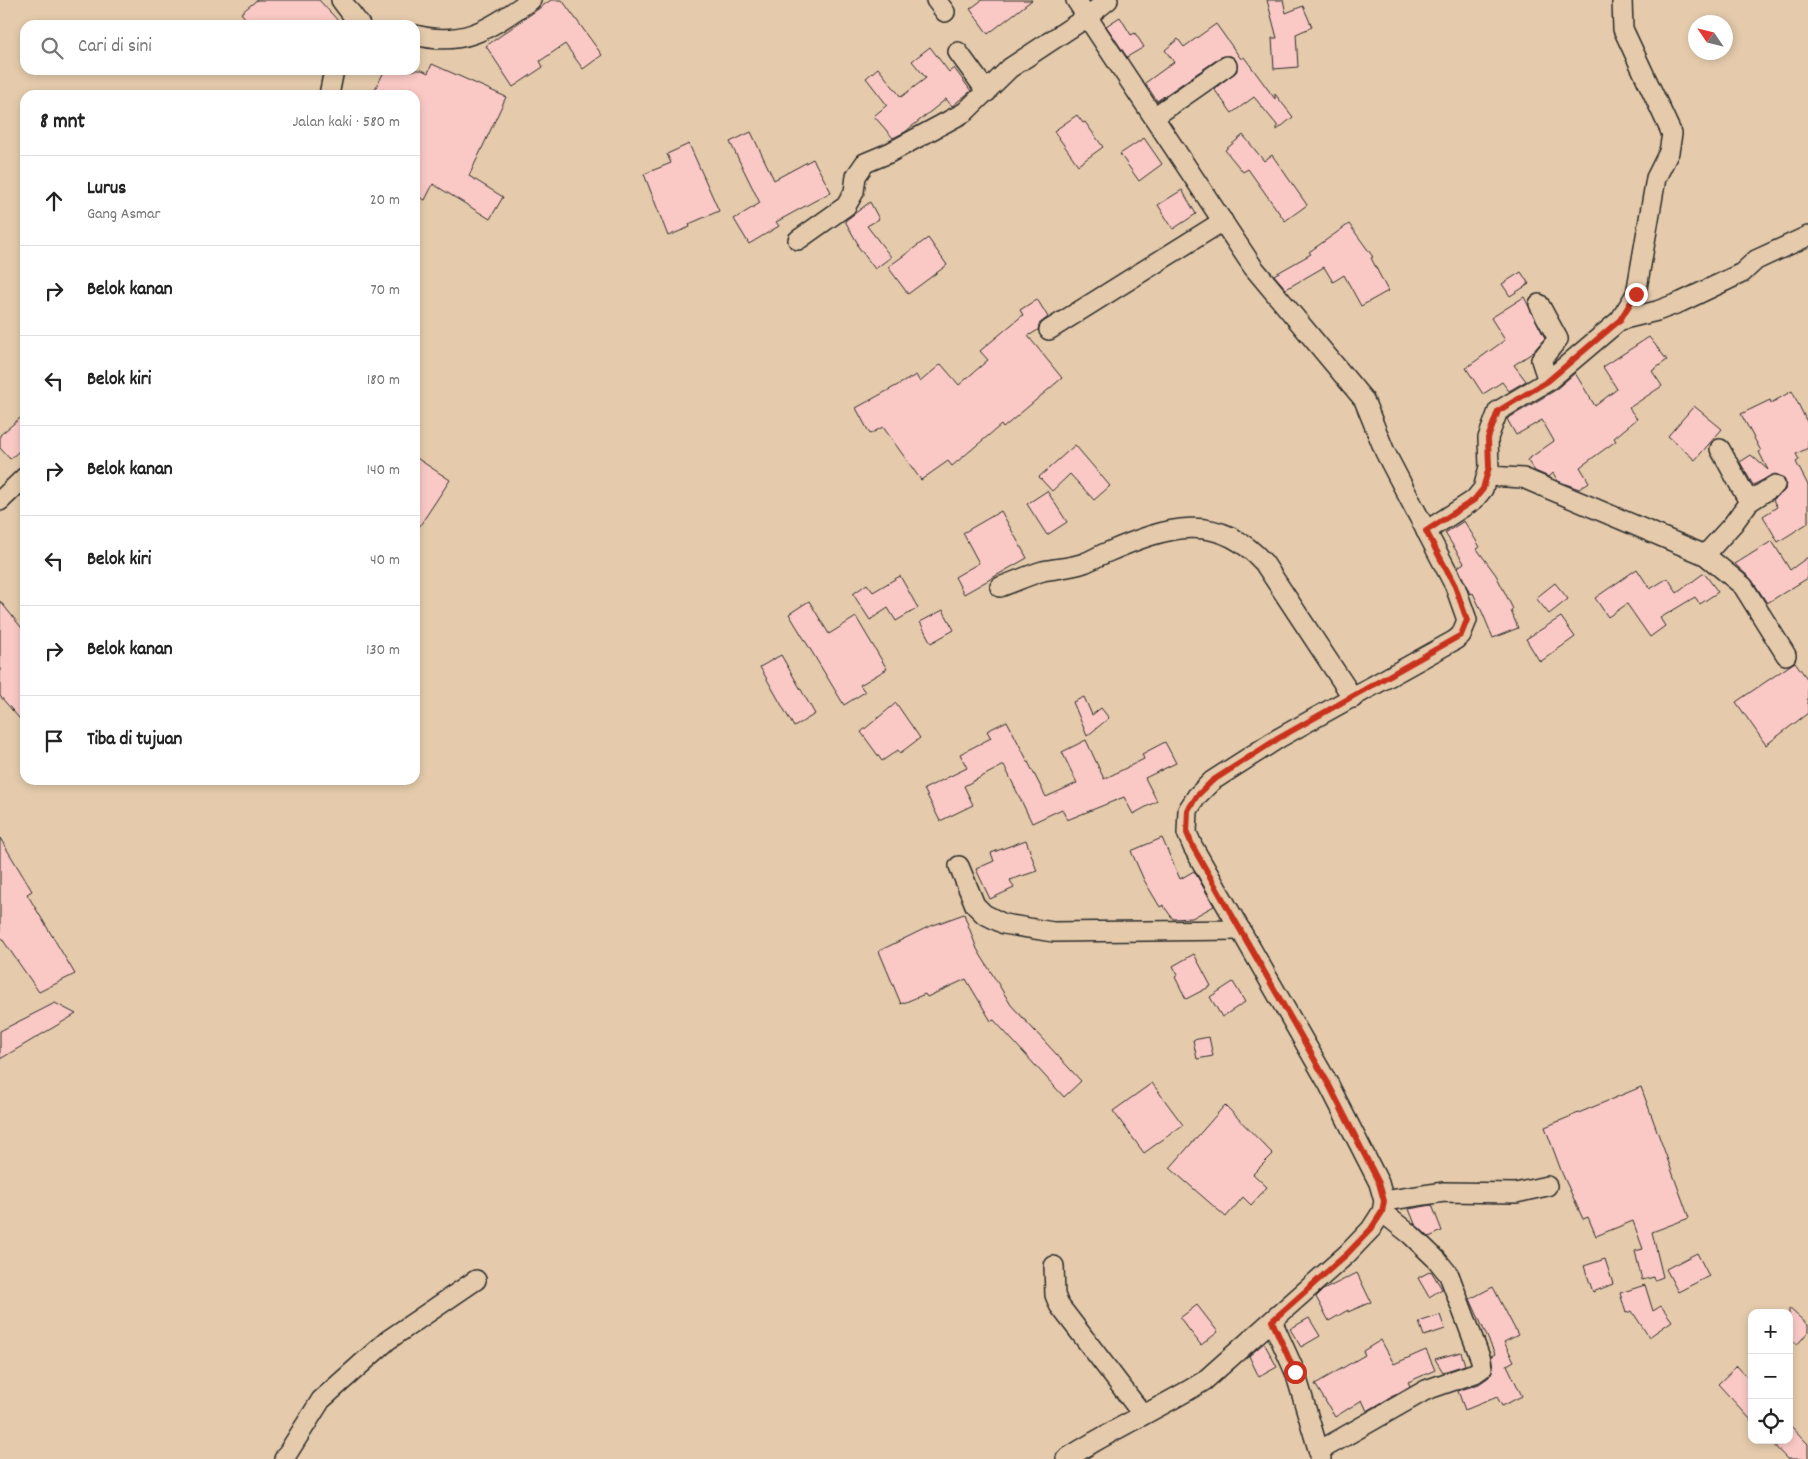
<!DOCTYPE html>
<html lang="id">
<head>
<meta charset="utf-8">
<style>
	body { margin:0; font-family:Dekko,sans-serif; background:#f2f2f2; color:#222 }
	.controls { position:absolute; right:15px; bottom:15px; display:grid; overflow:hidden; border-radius:10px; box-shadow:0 2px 8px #0003 }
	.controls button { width:45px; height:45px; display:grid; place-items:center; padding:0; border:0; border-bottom:1px solid #e0e0e0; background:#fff; color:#222; font:25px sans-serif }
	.compass { position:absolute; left:1688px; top:15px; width:45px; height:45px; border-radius:50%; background:#fff; box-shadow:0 2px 8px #0003; rotate:305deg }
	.stop { position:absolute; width:15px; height:15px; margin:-11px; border:4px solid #c8321e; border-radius:50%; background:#fff }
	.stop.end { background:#c8321e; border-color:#fff; box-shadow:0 1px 5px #0008 }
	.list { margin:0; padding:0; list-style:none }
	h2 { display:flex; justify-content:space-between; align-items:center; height:65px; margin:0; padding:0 20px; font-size:21px }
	h2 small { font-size:16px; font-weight:400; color:#767676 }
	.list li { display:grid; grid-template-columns:32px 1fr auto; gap:15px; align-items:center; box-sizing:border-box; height:90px; padding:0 20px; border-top:1px solid #e0e0e0 }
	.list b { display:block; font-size:19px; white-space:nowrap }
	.list p { margin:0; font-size:16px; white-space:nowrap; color:#767676 }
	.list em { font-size:16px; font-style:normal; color:#767676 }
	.icon { flex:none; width:28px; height:28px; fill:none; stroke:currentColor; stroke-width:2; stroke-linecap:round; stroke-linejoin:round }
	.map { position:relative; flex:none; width:1808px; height:1459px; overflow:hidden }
	.search { position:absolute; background:#fff; box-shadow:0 2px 8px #0003; left:20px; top:20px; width:400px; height:55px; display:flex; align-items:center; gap:12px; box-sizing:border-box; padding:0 18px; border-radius:15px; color:#767676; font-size:19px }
	.panel { position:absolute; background:#fff; box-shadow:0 2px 8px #0003; left:20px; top:90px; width:400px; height:695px; border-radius:15px }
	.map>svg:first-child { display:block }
</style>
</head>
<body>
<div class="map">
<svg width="1808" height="1459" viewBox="0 0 1808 1459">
	<rect width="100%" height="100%" fill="#e5cbac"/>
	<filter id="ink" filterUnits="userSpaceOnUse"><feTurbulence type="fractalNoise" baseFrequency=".02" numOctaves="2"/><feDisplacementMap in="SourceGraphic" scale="10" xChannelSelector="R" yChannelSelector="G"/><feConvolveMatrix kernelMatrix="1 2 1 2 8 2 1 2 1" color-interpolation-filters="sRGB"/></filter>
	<g filter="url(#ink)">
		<!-- building -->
		<g fill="#fac9c5" stroke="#2b2b2b">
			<polygon points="257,0 319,0 342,25 251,25 241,13"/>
			<polygon points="551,0 562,0 602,55 583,69 565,44 540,61 543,67 513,87 486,46"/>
			<polygon points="982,0 1032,0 988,34 970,9"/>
			<polygon points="1267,0 1283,0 1286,13 1303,6 1312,27 1296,34 1298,67 1274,69 1272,38 1277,38"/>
			<polygon points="1120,17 1131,35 1135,33 1144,47 1127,57 1106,26"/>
			<polygon points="1216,24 1241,59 1244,57 1275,99 1275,94 1293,117 1277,130 1277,125 1254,97 1232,113 1214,89 1237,71 1236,60 1231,56 1221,57 1157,101 1145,83 1174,62 1165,50 1178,39 1184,47"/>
			<polygon points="930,47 949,72 954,68 971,91 952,106 946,99 905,132 893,138 874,116 887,105 866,78 878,68 901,97 926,78 912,61"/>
			<polygon points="432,64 506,97 469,176 503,197 490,219 433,184 425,200 415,195 415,95 372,95 385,70 422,70 428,73"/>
			<polygon points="1077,115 1083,123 1085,122 1103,147 1078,165 1054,131"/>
			<polygon points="751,132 774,180 813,159 831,192 776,222 779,226 749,244 734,219 760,203 730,142"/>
			<polygon points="1243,135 1264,161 1272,155 1307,205 1285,221 1248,169 1243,172 1225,150"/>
			<polygon points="1144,138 1162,164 1139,181 1120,154"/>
			<polygon points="689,144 719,211 689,224 690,227 668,236 644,174 671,163 667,154"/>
			<polygon points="1182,190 1196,214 1173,229 1158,205"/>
			<polygon points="870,202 879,219 867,226 891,257 875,269 857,245 858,244 845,221"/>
			<polygon points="1349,224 1373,257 1371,258 1388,291 1361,306 1344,275 1333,282 1324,267 1286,289 1274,275 1311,254 1309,252"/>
			<polygon points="928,238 947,265 908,294 888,267"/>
			<polygon points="1521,272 1529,284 1510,296 1502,284"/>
			<polygon points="1524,297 1545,338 1532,353 1514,365 1526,381 1509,391 1502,382 1483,394 1466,368 1505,340 1491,318"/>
			<polygon points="1037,299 1048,317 1039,324 1038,330 1028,336 1062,378 1003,428 1001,425 952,466 948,461 921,480 883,427 870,434 856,408 916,375 920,382 941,364 959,385 988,360 980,351 1023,315 1020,310"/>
			<polygon points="1649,337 1667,360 1652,371 1662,386 1629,408 1637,419 1614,438 1616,441 1580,467 1589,482 1579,489 1558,481 1553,473 1549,477 1535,471 1527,460 1554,441 1542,420 1516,435 1507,419 1554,391 1575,373 1595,406 1617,389 1603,367"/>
			<polygon points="1792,391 1808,424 1808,448 1796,454 1799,460 1796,462 1808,485 1808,523 1778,542 1763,516 1777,507 1773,500 1785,490 1786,484 1784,478 1775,474 1753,485 1740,462 1751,455 1768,470 1759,452 1761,451 1741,414 1770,400 1771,403"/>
			<polygon points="1694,406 1722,429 1695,460 1668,436"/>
			<polygon points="25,414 25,446 10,459 0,448 0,435"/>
			<polygon points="1075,445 1110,486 1094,500 1070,474 1052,491 1039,477"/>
			<polygon points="415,457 450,480 415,533"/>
			<polygon points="1047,491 1067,522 1047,535 1027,504"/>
			<polygon points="1001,511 1027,558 964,594 955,577 979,563 963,533"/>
			<polygon points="1464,521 1480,547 1477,549 1496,575 1513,609 1511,611 1518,628 1493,638 1483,614 1473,593 1470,594 1458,567 1464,563 1445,533"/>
			<polygon points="1772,541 1790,570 1808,557 1808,578 1767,603 1752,580 1735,564"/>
			<polygon points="1637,569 1650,589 1668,578 1677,593 1704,573 1718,592 1700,604 1695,597 1660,618 1665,626 1650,637 1627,604 1608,617 1595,598"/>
			<polygon points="900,576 918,608 896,621 888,608 870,620 853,594 867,584 873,592"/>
			<polygon points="1555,583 1568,599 1549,614 1536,598"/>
			<polygon points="0,601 25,632 25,725 0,696"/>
			<polygon points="809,601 829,634 856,617 887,669 860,685 865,692 844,705 789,614"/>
			<polygon points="943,610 954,630 931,643 920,622"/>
			<polygon points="1561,617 1575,637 1540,662 1526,639"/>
			<polygon points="781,655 815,714 794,727 760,667"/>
			<polygon points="1795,662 1808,680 1808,713 1766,745 1736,702"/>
			<polygon points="1084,697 1092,715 1101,708 1109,718 1087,736 1073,702"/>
			<polygon points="896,703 920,738 900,753 898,750 882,761 861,732"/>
			<polygon points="1007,721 1046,797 1077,783 1062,752 1086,740 1104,779 1144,759 1142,754 1165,742 1176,763 1145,778 1157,801 1133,814 1124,797 1067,820 1062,809 1032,823 1004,765 964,786 973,805 940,821 924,789 967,768 960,754 991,738 987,731"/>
			<polygon points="0,838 32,891 27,894 75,974 39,992 0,936"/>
			<polygon points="1162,838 1180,879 1194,871 1214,906 1192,918 1173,919 1163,905 1160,907 1144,880 1131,851"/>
			<polygon points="1026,840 1037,871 1010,880 1014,888 990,899 976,869 994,861 991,853"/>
			<polygon points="964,914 977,949 1011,1005 1081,1081 1064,1097 994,1020 991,1021 966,979 927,997 925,994 901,1004 879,951 928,927"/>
			<polygon points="1194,954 1211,986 1186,999 1175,977 1178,975 1173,966"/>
			<polygon points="1233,982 1245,1002 1222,1017 1210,997"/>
			<polygon points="55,1003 76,1014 0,1059 0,1031"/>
			<polygon points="1209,1037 1213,1056 1197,1059 1193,1040"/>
			<polygon points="1152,1083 1183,1125 1144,1153 1113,1111"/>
			<polygon points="1641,1087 1689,1218 1652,1232 1663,1277 1655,1280 1654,1277 1642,1280 1635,1251 1643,1249 1633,1221 1596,1236 1588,1217 1583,1219 1562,1173 1545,1127"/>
			<polygon points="1225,1105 1273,1154 1253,1174 1267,1187 1251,1205 1243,1197 1226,1217 1170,1168"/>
			<polygon points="1432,1205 1442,1231 1429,1237 1415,1224 1409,1209"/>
			<polygon points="1697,1253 1709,1276 1678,1292 1666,1269"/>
			<polygon points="1605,1259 1613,1284 1593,1292 1584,1266"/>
			<polygon points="1431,1271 1442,1289 1429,1297 1418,1278"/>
			<polygon points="1357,1273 1371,1302 1348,1312 1348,1310 1329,1321 1316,1297 1323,1290"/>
			<polygon points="1645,1285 1653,1311 1661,1306 1672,1321 1649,1337 1632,1311 1626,1313 1620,1293"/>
			<polygon points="1493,1287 1518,1335 1504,1342 1514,1361 1507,1365 1522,1396 1502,1406 1497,1397 1465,1410 1458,1391 1479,1384 1489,1377 1493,1367 1491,1356 1495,1354 1470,1299"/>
			<polygon points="1197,1305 1218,1332 1201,1345 1180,1318"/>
			<polygon points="1789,1308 1808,1325 1808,1332 1797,1345 1789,1338"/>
			<polygon points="1440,1315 1445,1329 1424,1336 1419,1322"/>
			<polygon points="1309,1318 1320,1336 1301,1347 1290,1329"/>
			<polygon points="1381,1340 1394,1364 1426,1350 1435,1370 1408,1382 1410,1386 1367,1411 1362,1400 1335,1417 1315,1384 1365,1355 1363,1351"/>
			<polygon points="1264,1343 1277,1367 1259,1377 1249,1356"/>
			<polygon points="1461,1352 1465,1365 1443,1372 1435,1359"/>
			<polygon points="1737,1366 1752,1383 1752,1421 1718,1384"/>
			<polygon points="1789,1424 1808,1444 1808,1459 1787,1459 1769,1440 1789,1440"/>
		</g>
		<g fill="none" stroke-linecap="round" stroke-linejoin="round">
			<!-- street casing -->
			<g stroke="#2b2b2b" stroke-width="22">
				<g id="street">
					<polyline points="341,0 360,25"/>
					<polyline points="936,0 945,12"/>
					<path d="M415 35C465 48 491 27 531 0"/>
					<polyline points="958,52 987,92"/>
					<polyline points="329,95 334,70"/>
					<polyline points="1154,117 1227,66"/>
					<polyline points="798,240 846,206 854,192 856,176 865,163 889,153 965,112 1010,68 1087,17 1108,0"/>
					<polyline points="1539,304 1558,339 1541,360 1548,381"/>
					<polyline points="1620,320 1657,311 1681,302 1742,273 1756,260 1808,236"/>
					<polyline points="1049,330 1223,221"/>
					<polyline points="1720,449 1749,502"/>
					<polyline points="1488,476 1523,478 1705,555 1743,586 1786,655"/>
					<polyline points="0,501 25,477"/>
					<polyline points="1426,531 1474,500 1483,489 1489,467 1488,438 1498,411 1548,381 1620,320 1636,294 1656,178 1669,152 1672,134 1623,29 1622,0"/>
					<polyline points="1705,555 1733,524 1749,502 1775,485"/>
					<path d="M1000 587C1014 582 1029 575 1043 571 1057 568 1071 568 1084 563 1092 560 1100 555 1108 552 1166 527 1217 510 1264 563L1353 698"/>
					<polyline points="959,866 975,905 984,914 1004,924 1053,932 1241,930"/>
					<polyline points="1384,1201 1444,1192 1516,1193 1547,1186"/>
					<polyline points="1054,1266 1055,1295 1059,1305 1143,1415"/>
					<polyline points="1272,1321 1295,1372 1321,1459"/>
					<polyline points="1319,1451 1426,1390 1475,1373 1482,1368 1481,1360 1449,1275 1437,1260 1411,1235 1382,1212"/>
					<polyline points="284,1459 321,1400 388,1340 476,1280"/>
					<path d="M1066 1459C1110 1430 1159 1409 1204 1381L1347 1254 1371 1229 1382 1212 1384 1201 1379 1183 1329 1085 1193 847 1187 833 1188 810 1197 796 1212 781 1279 738 1455 640 1461 635 1467 620 1455 586 1385 452 1364 400 1253 267 1076 0"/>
				</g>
			</g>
			<!-- street -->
			<use href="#street" stroke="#e5cbac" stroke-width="19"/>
		</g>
	</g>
	<g fill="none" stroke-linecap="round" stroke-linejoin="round" filter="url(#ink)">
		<!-- route -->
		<polyline stroke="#c8321e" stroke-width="6" points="1295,1372 1272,1321 1347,1254 1371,1229 1382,1212 1384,1201 1379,1183 1329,1085 1193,847 1187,833 1188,810 1197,796 1212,781 1279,738 1461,635 1467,620 1455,586 1426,531 1474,500 1483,489 1489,467 1488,438 1498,411 1548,381 1620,320 1636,294"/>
	</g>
</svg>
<div class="controls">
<button>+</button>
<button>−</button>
<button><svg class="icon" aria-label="locate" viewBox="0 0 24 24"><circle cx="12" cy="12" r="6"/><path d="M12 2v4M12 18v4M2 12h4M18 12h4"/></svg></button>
</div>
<svg class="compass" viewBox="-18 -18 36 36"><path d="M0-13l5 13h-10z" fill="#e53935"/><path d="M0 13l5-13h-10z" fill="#767676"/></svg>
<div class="stop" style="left:1295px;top:1372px"></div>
<div class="stop end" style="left:1636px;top:294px"></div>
<div class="search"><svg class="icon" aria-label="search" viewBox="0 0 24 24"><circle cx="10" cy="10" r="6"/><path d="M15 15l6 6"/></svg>Cari di sini</div>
<section class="panel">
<h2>8 mnt<small>Jalan kaki · 580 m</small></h2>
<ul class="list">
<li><svg class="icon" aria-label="ahead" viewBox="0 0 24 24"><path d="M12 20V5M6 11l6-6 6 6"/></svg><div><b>Lurus</b><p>Gang Asmar</p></div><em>20 m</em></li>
<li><svg class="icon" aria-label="right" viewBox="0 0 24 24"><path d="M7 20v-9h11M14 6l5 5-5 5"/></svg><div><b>Belok kanan</b></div><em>70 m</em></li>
<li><svg class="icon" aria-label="left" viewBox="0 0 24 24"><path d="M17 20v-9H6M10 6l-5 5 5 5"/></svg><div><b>Belok kiri</b></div><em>180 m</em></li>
<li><svg class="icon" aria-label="right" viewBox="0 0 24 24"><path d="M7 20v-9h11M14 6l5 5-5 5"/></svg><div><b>Belok kanan</b></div><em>140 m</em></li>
<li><svg class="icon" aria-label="left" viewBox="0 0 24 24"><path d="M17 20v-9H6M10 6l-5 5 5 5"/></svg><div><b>Belok kiri</b></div><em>40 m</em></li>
<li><svg class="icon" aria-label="right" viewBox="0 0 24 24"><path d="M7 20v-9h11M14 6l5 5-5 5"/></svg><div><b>Belok kanan</b></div><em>130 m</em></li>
<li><svg class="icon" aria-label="arrive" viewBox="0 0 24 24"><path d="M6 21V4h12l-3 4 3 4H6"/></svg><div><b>Tiba di tujuan</b></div></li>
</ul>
</section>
</div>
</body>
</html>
